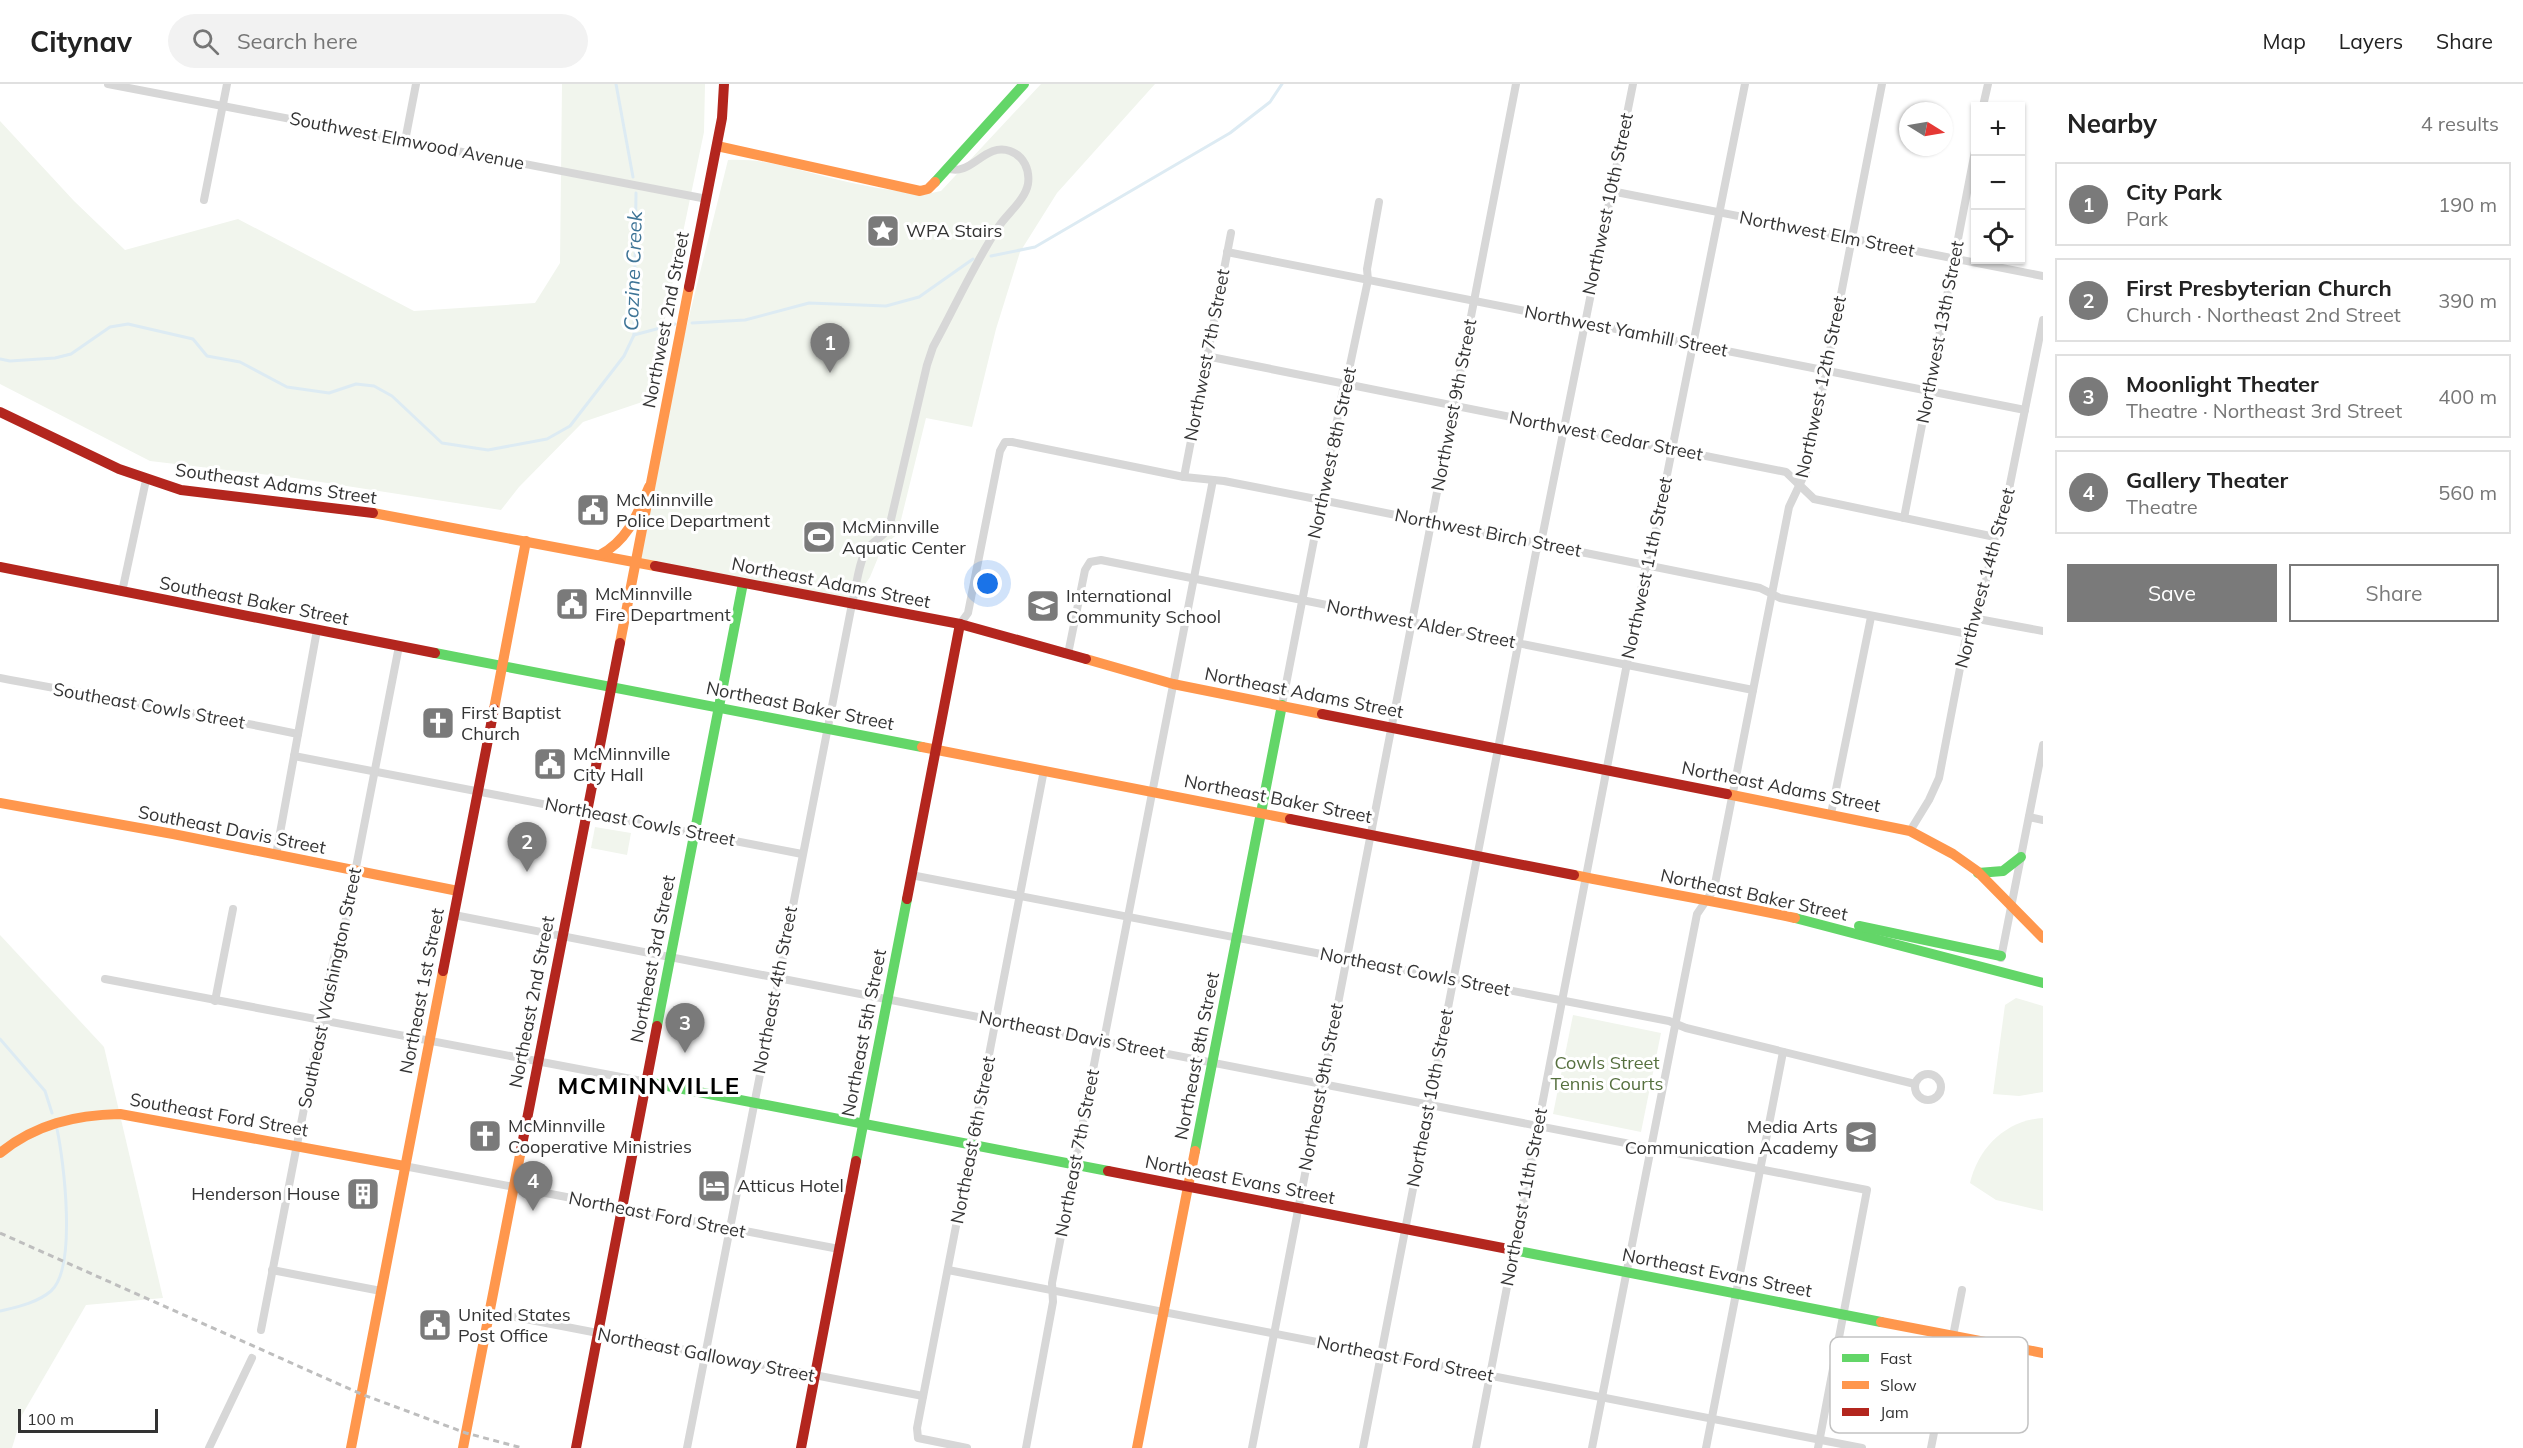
<!DOCTYPE html>
<html lang="en">
<head>
<meta charset="utf-8">
<style>
	body { margin:0; font-family:Mulish,sans-serif; background:#f2f2f2; color:#222 }
	.controls { position:absolute; right:18px; top:18px; display:grid; overflow:hidden; border-radius:0px; box-shadow:0 2px 4px #0004 }
	.controls button { width:54px; height:54px; display:grid; place-items:center; padding:0; border:0; border-bottom:2px solid #e0e0e0; background:#fff; color:#222; font:30px sans-serif }
	.compass { position:absolute; left:1899px; top:18px; width:54px; height:54px; border-radius:50%; background:#fff; box-shadow:0 2px 4px #0004; rotate:101deg }
	.scale { position:absolute; left:18px; bottom:15px; width:140px; box-sizing:border-box; padding-left:6px; border:3px solid #333; border-top:0; font-size:16px; line-height:21px; white-space:nowrap; color:#333; -webkit-text-stroke:4px #fff; paint-order:stroke }
	.you { position:absolute; left:988px; top:500px; width:21px; height:21px; margin:-15px; border:4px solid #fff; border-radius:50%; background:#1a73e8; box-shadow:0 0 0 9px #1a73e833 }
	.badge { display:grid; place-items:center; width:39px; height:39px; border-radius:50%; background:#7a7a7a; color:#fff; font-size:20px; font-weight:700 }
	.pin { position:absolute; translate:-50% -50px; filter:drop-shadow(0 2px 3px #0008) }
	.pin::after { content:''; position:absolute; top:32px; width:21px; height:18px; background:inherit; clip-path:polygon(0 0,100% 0,50% 100%) }
	.list { margin:0; padding:0; list-style:none }
	h2 { display:flex; justify-content:space-between; align-items:center; height:78px; margin:0; padding:0 24px; font-size:26px }
	h2 small { font-size:20px; font-weight:400; color:#767676 }
	.list li { display:grid; grid-template-columns:39px 1fr auto; gap:18px; align-items:center; box-sizing:border-box; height:84px; margin:0 12px 12px; padding:0 12px; border:2px solid #e0e0e0; border-radius:0px }
	.list b { display:block; font-size:22px; white-space:nowrap }
	.list p { margin:0; font-size:20px; white-space:nowrap; color:#767676 }
	.list em { font-size:20px; font-style:normal; color:#767676 }
	.actions { display:flex; gap:12px; padding:18px 24px }
	.actions a { flex:1; padding:14px 0; border:2px solid #7a7a7a; border-radius:0px; text-align:center; font-size:21px; color:#7a7a7a }
	.actions .main { background:#7a7a7a; color:#fff }
	.icon { flex:none; width:33px; height:33px; fill:none; stroke:currentColor; stroke-width:2; stroke-linecap:round; stroke-linejoin:round }
	.map { position:relative; flex:none; width:2043px; height:1364px; overflow:hidden }
	header { display:flex; align-items:center; gap:36px; box-sizing:border-box; height:84px; padding:0 30px; background:#fff; border-bottom:2px solid #e0e0e0 }
	header strong { font-size:28px }
	nav { display:flex; gap:33px; margin-inline-start:auto; font-size:21px }
	.search { width:420px; height:54px; background:#f2f2f2; display:flex; align-items:center; gap:15px; box-sizing:border-box; padding:0 21px; border-radius:33px; color:#767676; font-size:22px }
	main { display:flex }
	aside { flex:1; background:#fff }
	.map>svg:first-child { display:block }
</style>
</head>
<body>
<header>
<strong>Citynav</strong>
<div class="search"><svg class="icon" aria-label="search" viewBox="0 0 24 24"><circle cx="10" cy="10" r="6"/><path d="M15 15l6 6"/></svg>Search here</div>
<nav><a>Map</a><a>Layers</a><a>Share</a></nav>
</header>
<main>
<div class="map">
<svg width="2043" height="1364" viewBox="0 0 2043 1364">
	<rect width="100%" height="100%" fill="#fff"/>
	<!-- green -->
	<g fill="#f1f5ed">
		<polygon points="562,0 705,0 704,48 648,316 583,338 519,403 501,426 295,394 150,377 0,300 0,37 74,117 125,166 238,135 414,227 535,219 560,179"/>
		<path d="M1041 0H1155L1057 109 1020 168 996 245 972 343 926 334 900 440 895 452 882 464 870 493 852 520 635 478 660 349 728 76C765 74 796 86 831 94 861 102 891 106 922 111L941 107Z"/>
		<polygon points="595,743 631,749 627,771 591,764"/>
		<polygon points="0,851 104,963 163,1214 86,1221 22,1331 12,1364 0,1364"/>
		<polygon points="2016,914 2043,922 2043,1008 2019,1012 1993,1010 2005,921"/>
		<polygon points="1573,931 1661,949 1641,1048 1553,1030"/>
		<path d="M2043 1034V1127L1996 1116 1970 1099C1978 1064 2006 1036 2043 1034Z"/>
	</g>
	<g fill="none" stroke-linecap="round" stroke-linejoin="round">
		<!-- stream -->
		<g stroke="#ddebf3" stroke-width="3">
			<polyline points="616,0 633,93"/>
			<polyline points="991,172 1035,163 1230,49 1270,18 1282,0"/>
			<polyline points="692,239 745,236 809,219 886,222 919,213 973,175"/>
			<polyline points="634,251 675,240"/>
			<polyline points="0,275 10,277 55,274 71,270 110,243 128,240 193,255 207,272 240,278 287,303 329,309 356,300 374,302 392,312 442,359 488,366 547,355 570,342 624,272 634,251 636,109"/>
			<polyline points="0,955 45,1007 52,1029"/>
			<path d="M0 1227C17 1223 37 1219 51 1207 77 1184 64 1078 57 1045"/>
		</g>
		<!-- street -->
		<g stroke="#d7d7d7" stroke-width="8">
			<polyline points="108,0 707,115"/>
			<polyline points="1983,22 1988,0"/>
			<polyline points="405,57 416,0"/>
			<polyline points="1611,107 2043,192"/>
			<polyline points="204,116 227,0"/>
			<polyline points="1227,168 2025,326"/>
			<polyline points="1206,272 1786,388 1814,415 1995,453"/>
			<polyline points="1184,393 1231,149"/>
			<polyline points="1904,434 1976,62"/>
			<polyline points="122,508 146,396"/>
			<polyline points="1978,535 2043,547"/>
			<polyline points="960,540 968,529 1000,367 1005,358 1012,358 1184,393 1224,397 1321,416 1760,504 1780,514 1968,550"/>
			<polyline points="1068,570 1085,486 1090,478 1101,476 1753,606"/>
			<path d="M0 594C99 613 199 629 298 650"/>
			<polyline points="1282,621 1343,306 1346,300 1368,196 1367,185 1379,118"/>
			<polyline points="294,672 802,770"/>
			<polyline points="1831,730 1871,533"/>
			<polyline points="2029,733 2043,736"/>
			<polyline points="1910,747 1929,716 1939,694 1965,558 1978,535 1995,453 2002,440 2043,236"/>
			<polyline points="276,771 317,546"/>
			<polyline points="911,791 1669,937 1686,944 1915,1000"/>
			<polyline points="454,831 1867,1106 1818,1364"/>
			<polyline points="2001,874 2043,661"/>
			<polyline points="105,895 647,998"/>
			<polyline points="215,917 233,825"/>
			<circle cx="1928" cy="1003" r="13"/>
			<polyline points="404,1082 839,1165"/>
			<polyline points="272,1186 381,1207"/>
			<polyline points="948,1186 1862,1364"/>
			<polyline points="489,1228 923,1312"/>
			<polyline points="261,1246 321,937 334,873 344,845 399,562"/>
			<polyline points="209,1364 252,1274"/>
			<path d="M687 1364 852 520C856 505 859 474 868 464 874 456 882 454 889 444L927 281 933 263C955 223 974 180 999 142 1008 129 1025 116 1028 100 1030 86 1024 72 1010 67 984 58 971 94 947 84"/>
			<polyline points="967,1364 918,1354 917,1344 1044,686"/>
			<polyline points="1026,1364 1053,1218 1052,1199 1097,965 1105,951 1213,396"/>
			<polyline points="1252,1364 1516,0"/>
			<polyline points="1363,1364 1536,468 1542,454 1633,0"/>
			<polyline points="1476,1364 1645,486 1650,476 1745,0"/>
			<polyline points="1592,1364 1697,830 1714,805 1789,423 1807,385 1882,0"/>
			<polyline points="1706,1364 1783,968"/>
			<polyline points="1931,1364 1962,1206"/>
		</g>
		<!-- fast -->
		<g stroke="#63d668" stroke-width="10">
			<polyline points="935,98 1024,0"/>
			<polyline points="435,569 922,663"/>
			<polyline points="1978,789 2003,787 2021,773"/>
			<polyline points="1795,834 2043,899"/>
			<polyline points="1859,842 2001,872"/>
			<polyline points="657,942 743,499"/>
			<polyline points="647,998 1108,1087"/>
			<polyline points="1195,1067 1282,621"/>
			<polyline points="856,1077 907,815"/>
			<polyline points="1508,1165 1881,1238"/>
		</g>
		<!-- slow -->
		<g stroke="#ff974d" stroke-width="10">
			<polyline points="717,62 920,107 928,105 935,98"/>
			<polyline points="373,429 655,482"/>
			<path d="M600 471C628 456 637 431 649 403"/>
			<polyline points="620,559 689,203"/>
			<polyline points="1086,575 1173,600 1322,630"/>
			<polyline points="494,625 526,457"/>
			<polyline points="922,663 1290,735"/>
			<polyline points="1727,710 1910,747 1953,770 1977,787 2043,854"/>
			<polyline points="0,719 173,750 458,807"/>
			<path d="M1574 791C1647 806 1721 818 1795 834"/>
			<path d="M0 1069C36 1040 75 1031 120 1030L404 1082"/>
			<polyline points="1881,1238 2043,1269"/>
			<polyline points="351,1364 443,887"/>
			<polyline points="463,1364 521,1066"/>
			<polyline points="1137,1364 1195,1067"/>
		</g>
		<!-- jam -->
		<g stroke="#b3261e" stroke-width="10">
			<polyline points="689,203 722,34 724,0"/>
			<polyline points="0,328 119,385 181,406 373,429"/>
			<polyline points="655,482 960,540 1086,575"/>
			<polyline points="0,483 435,569"/>
			<polyline points="1322,630 1727,710"/>
			<polyline points="1290,735 1574,791"/>
			<polyline points="907,815 960,540"/>
			<polyline points="443,887 494,625"/>
			<polyline points="521,1066 620,559"/>
			<polyline points="1108,1087 1508,1165"/>
			<polyline points="576,1364 657,942"/>
			<polyline points="801,1364 856,1077"/>
		</g>
		<!-- rail -->
		<polyline stroke="#bebebe" stroke-width="3" stroke-dasharray="6 4.5" stroke-linecap="butt" points="0,1149 361,1310 466,1349 522,1364"/>
	</g>
	<!-- icons -->
	<defs>
		<g id="sight-square" transform="scale(1.725)"><rect x="-9" y="-9" width="18" height="18" rx="4" fill="#7a7a7a" stroke="#fff"/><path d="M0-6L1.8-2.2L6-1.7L2.9 1.2L3.7 5.4L0 3.3L-3.7 5.4L-2.9 1.2L-6-1.7L-1.8-2.2Z" fill="#fff"/></g>
		<g id="civic-square" transform="scale(1.725)"><rect x="-9" y="-9" width="18" height="18" rx="4" fill="#7a7a7a" stroke="#fff"/><path d="M-.6-6.5H3V-4.5H.6V-3L4-1V1h2V6H-6V1h2V-1L-.6-3ZM-1.2 2.5V6h2.4V2.5Z" fill="#fff"/></g>
		<g id="stadium-square" transform="scale(1.725)"><rect x="-9" y="-9" width="18" height="18" rx="4" fill="#7a7a7a" stroke="#fff"/><path d="M0-5a6.5 5 0 1 0 0 10a6.5 5 0 1 0 0-10ZM-3.5-1.8h7v3.6h-7Z" fill="#fff"/></g>
		<g id="school-square" transform="scale(1.725)"><rect x="-9" y="-9" width="18" height="18" rx="4" fill="#7a7a7a" stroke="#fff"/><path d="M0-5L7-2L0 1L-7-2ZM-4 1L0 2.5L4 1V4Q0 6-4 4Z" fill="#fff"/></g>
		<g id="church-square" transform="scale(1.725)"><rect x="-9" y="-9" width="18" height="18" rx="4" fill="#7a7a7a" stroke="#fff"/><path d="M-1.2-6h2.4v3.5h3.3v2.4h-3.3V6h-2.4V-.1h-3.3v-2.4h3.3Z" fill="#fff"/></g>
		<g id="hotel-square" transform="scale(1.725)"><rect x="-9" y="-9" width="18" height="18" rx="4" fill="#7a7a7a" stroke="#fff"/><path d="M-6-4.5h1.5V1H6V5H4.5V3h-9V5H-6ZM-4 0a1.8 1.8 0 1 1 3.6 0ZM.5 0V-2.5h3Q6-2.5 6 0Z" fill="#fff"/></g>
		<g id="building-square" transform="scale(1.725)"><rect x="-9" y="-9" width="18" height="18" rx="4" fill="#7a7a7a" stroke="#fff"/><path d="M-4-6H4V6H1V3H-1V6H-4ZM-2.5-4.3h1.7v1.8h-1.7ZM.8-4.3h1.7v1.8H.8ZM-2.5-1h1.7V.8h-1.7ZM.8-1h1.7V.8H.8Z" fill="#fff"/></g>
	</defs>
	<g fill-rule="evenodd">
		<use href="#sight-square" x="883" y="147"/>
		<use href="#civic-square" x="593" y="426"/>
		<use href="#stadium-square" x="819" y="453"/>
		<use href="#civic-square" x="572" y="520"/>
		<use href="#school-square" x="1043" y="522"/>
		<use href="#church-square" x="438" y="639"/>
		<use href="#civic-square" x="550" y="680"/>
		<use href="#church-square" x="485" y="1052"/>
		<use href="#school-square" x="1861" y="1053"/>
		<use href="#hotel-square" x="714" y="1102"/>
		<use href="#building-square" x="363" y="1110"/>
		<use href="#civic-square" x="435" y="1241"/>
	</g>
	<g text-anchor="middle" stroke-width="6" stroke-linejoin="round" paint-order="stroke">
		<!-- street labels -->
		<g font-size="18" fill="#333" stroke="#fff">
			<text transform="translate(407 57) rotate(11)" y="6">Southwest Elmwood Avenue</text>
			<text transform="translate(1608 120) rotate(-78)" y="6">Northwest 10th Street</text>
			<text transform="translate(1827 150) rotate(11)" y="6">Northwest Elm Street</text>
			<text transform="translate(666 236) rotate(-79)" y="6">Northwest 2nd Street</text>
			<text transform="translate(1626 247) rotate(11)" y="6">Northwest Yamhill Street</text>
			<text transform="translate(1940 248) rotate(-79)" y="6">Northwest 13th Street</text>
			<text transform="translate(1207 271) rotate(-79)" y="6">Northwest 7th Street</text>
			<text transform="translate(1821 303) rotate(-78)" y="6">Northwest 12th Street</text>
			<text transform="translate(1454 321) rotate(-79)" y="6">Northwest 9th Street</text>
			<text transform="translate(1606 352) rotate(11)" y="6">Northwest Cedar Street</text>
			<text transform="translate(1332 369) rotate(-78)" y="6">Northwest 8th Street</text>
			<text transform="translate(276 400) rotate(8)" y="6">Southeast Adams Street</text>
			<text transform="translate(1488 449) rotate(11)" y="6">Northwest Birch Street</text>
			<text transform="translate(1647 484) rotate(-78)" y="6">Northwest 11th Street</text>
			<text transform="translate(1985 494) rotate(-75)" y="6">Northwest 14th Street</text>
			<text transform="translate(831 499) rotate(11)" y="6">Northeast Adams Street</text>
			<text transform="translate(254 517) rotate(11)" y="6">Southeast Baker Street</text>
			<text transform="translate(1421 540) rotate(11)" y="6">Northwest Alder Street</text>
			<text transform="translate(1304 609) rotate(11)" y="6">Northeast Adams Street</text>
			<text transform="translate(149 622) rotate(10)" y="6">Southeast Cowls Street</text>
			<text transform="translate(800 622) rotate(11)" y="6">Northeast Baker Street</text>
			<text transform="translate(1781 703) rotate(11)" y="6">Northeast Adams Street</text>
			<text transform="translate(1278 715) rotate(11)" y="6">Northeast Baker Street</text>
			<text transform="translate(640 738) rotate(11)" y="6">Northeast Cowls Street</text>
			<text transform="translate(232 746) rotate(11)" y="6">Southeast Davis Street</text>
			<text transform="translate(1754 811) rotate(12)" y="6">Northeast Baker Street</text>
			<text transform="translate(653 875) rotate(-79)" y="6">Northeast 3rd Street</text>
			<text transform="translate(1415 888) rotate(11)" y="6">Northeast Cowls Street</text>
			<text transform="translate(330 904) rotate(-78)" y="6">Southeast Washington Street</text>
			<text transform="translate(775 906) rotate(-79)" y="6">Northeast 4th Street</text>
			<text transform="translate(422 907) rotate(-79)" y="6">Northeast 1st Street</text>
			<text transform="translate(532 918) rotate(-79)" y="6">Northeast 2nd Street</text>
			<text transform="translate(864 949) rotate(-79)" y="6">Northeast 5th Street</text>
			<text transform="translate(1072 951) rotate(11)" y="6">Northeast Davis Street</text>
			<text transform="translate(1197 972) rotate(-79)" y="6">Northeast 8th Street</text>
			<text transform="translate(1321 1003) rotate(-79)" y="6">Northeast 9th Street</text>
			<text transform="translate(1430 1014) rotate(-79)" y="6">Northeast 10th Street</text>
			<text transform="translate(219 1031) rotate(10)" y="6">Southeast Ford Street</text>
			<text transform="translate(973 1056) rotate(-79)" y="6">Northeast 6th Street</text>
			<text transform="translate(1077 1069) rotate(-79)" y="6">Northeast 7th Street</text>
			<text transform="translate(1240 1096) rotate(11)" y="6">Northeast Evans Street</text>
			<text transform="translate(1524 1113) rotate(-79)" y="6">Northeast 11th Street</text>
			<text transform="translate(657 1131) rotate(11)" y="6">Northeast Ford Street</text>
			<text transform="translate(1717 1189) rotate(11)" y="6">Northeast Evans Street</text>
			<text transform="translate(706 1271) rotate(11)" y="6">Northeast Galloway Street</text>
			<text transform="translate(1405 1275) rotate(11)" y="6">Northeast Ford Street</text>
		</g>
		<!-- poi labels -->
		<g font-size="18" fill="#333" stroke="#fff" text-anchor="start">
			<text x="906" y="153">WPA Stairs</text>
			<text x="616" y="422">McMinnville<tspan x="616" dy="21">Police Department</tspan></text>
			<text x="842" y="449">McMinnville<tspan x="842" dy="21">Aquatic Center</tspan></text>
			<text x="595" y="516">McMinnville<tspan x="595" dy="21">Fire Department</tspan></text>
			<text x="1066" y="518">International<tspan x="1066" dy="21">Community School</tspan></text>
			<text x="461" y="635">First Baptist<tspan x="461" dy="21">Church</tspan></text>
			<text x="573" y="676">McMinnville<tspan x="573" dy="21">City Hall</tspan></text>
			<text x="508" y="1048">McMinnville<tspan x="508" dy="21">Cooperative Ministries</tspan></text>
			<text x="1838" y="1049" text-anchor="end">Media Arts<tspan x="1838" dy="21">Communication Academy</tspan></text>
			<text x="737" y="1108">Atticus Hotel</text>
			<text x="340" y="1116" text-anchor="end">Henderson House</text>
			<text x="458" y="1237">United States<tspan x="458" dy="21">Post Office</tspan></text>
		</g>
		<!-- park labels -->
		<g font-size="18" fill="#56703f" stroke="#fff">
			<text x="1607" y="985">Cowls Street<tspan x="1607" dy="21">Tennis Courts</tspan></text>
		</g>
		<!-- water labels -->
		<g font-size="20" font-style="italic" fill="#3f7597" stroke="#fff">
			<text transform="translate(633 187) rotate(-88)" y="7">Cozine Creek</text>
		</g>
		<!-- district labels -->
		<g font-size="24" font-weight="bold" letter-spacing="1.5" fill="#000" stroke="#fff">
			<text x="649" y="1010">MCMINNVILLE</text>
		</g>
	</g>
	<!-- legend -->
	<rect x="1830" y="1253" width="198" height="96" rx="9" fill="#fff" stroke="#c2c2c2" stroke-width="1.5"/>
	<rect x="1842" y="1270" width="27" height="8" fill="#63d668"/>
	<rect x="1842" y="1297" width="27" height="8" fill="#ff974d"/>
	<rect x="1842" y="1324" width="27" height="8" fill="#b3261e"/>
	<g font-size="16" fill="#333">
		<text x="1880" y="1280">Fast</text>
		<text x="1880" y="1307">Slow</text>
		<text x="1880" y="1334">Jam</text>
	</g>
</svg>
<div class="controls">
<button>+</button>
<button>−</button>
<button><svg class="icon" aria-label="locate" viewBox="0 0 24 24"><circle cx="12" cy="12" r="6"/><path d="M12 2v4M12 18v4M2 12h4M18 12h4"/></svg></button>
</div>
<svg class="compass" viewBox="-18 -18 36 36"><path d="M0-13l5 13h-10z" fill="#e53935"/><path d="M0 13l5-13h-10z" fill="#767676"/></svg>
<div class="scale">100 m</div>
<div class="you"></div>
<div class="pin badge" style="left:830px;top:289px">1</div>
<div class="pin badge" style="left:527px;top:788px">2</div>
<div class="pin badge" style="left:685px;top:969px">3</div>
<div class="pin badge" style="left:533px;top:1127px">4</div>
</div>
<aside>
<h2>Nearby<small>4 results</small></h2>
<ul class="list">
<li><span class="badge">1</span><div><b>City Park</b><p>Park</p></div><em>190 m</em></li>
<li><span class="badge">2</span><div><b>First Presbyterian Church</b><p>Church · Northeast 2nd Street</p></div><em>390 m</em></li>
<li><span class="badge">3</span><div><b>Moonlight Theater</b><p>Theatre · Northeast 3rd Street</p></div><em>400 m</em></li>
<li><span class="badge">4</span><div><b>Gallery Theater</b><p>Theatre</p></div><em>560 m</em></li>
</ul>
<div class="actions"><a class="main">Save</a><a>Share</a></div>
</aside>
</main>
</body>
</html>
